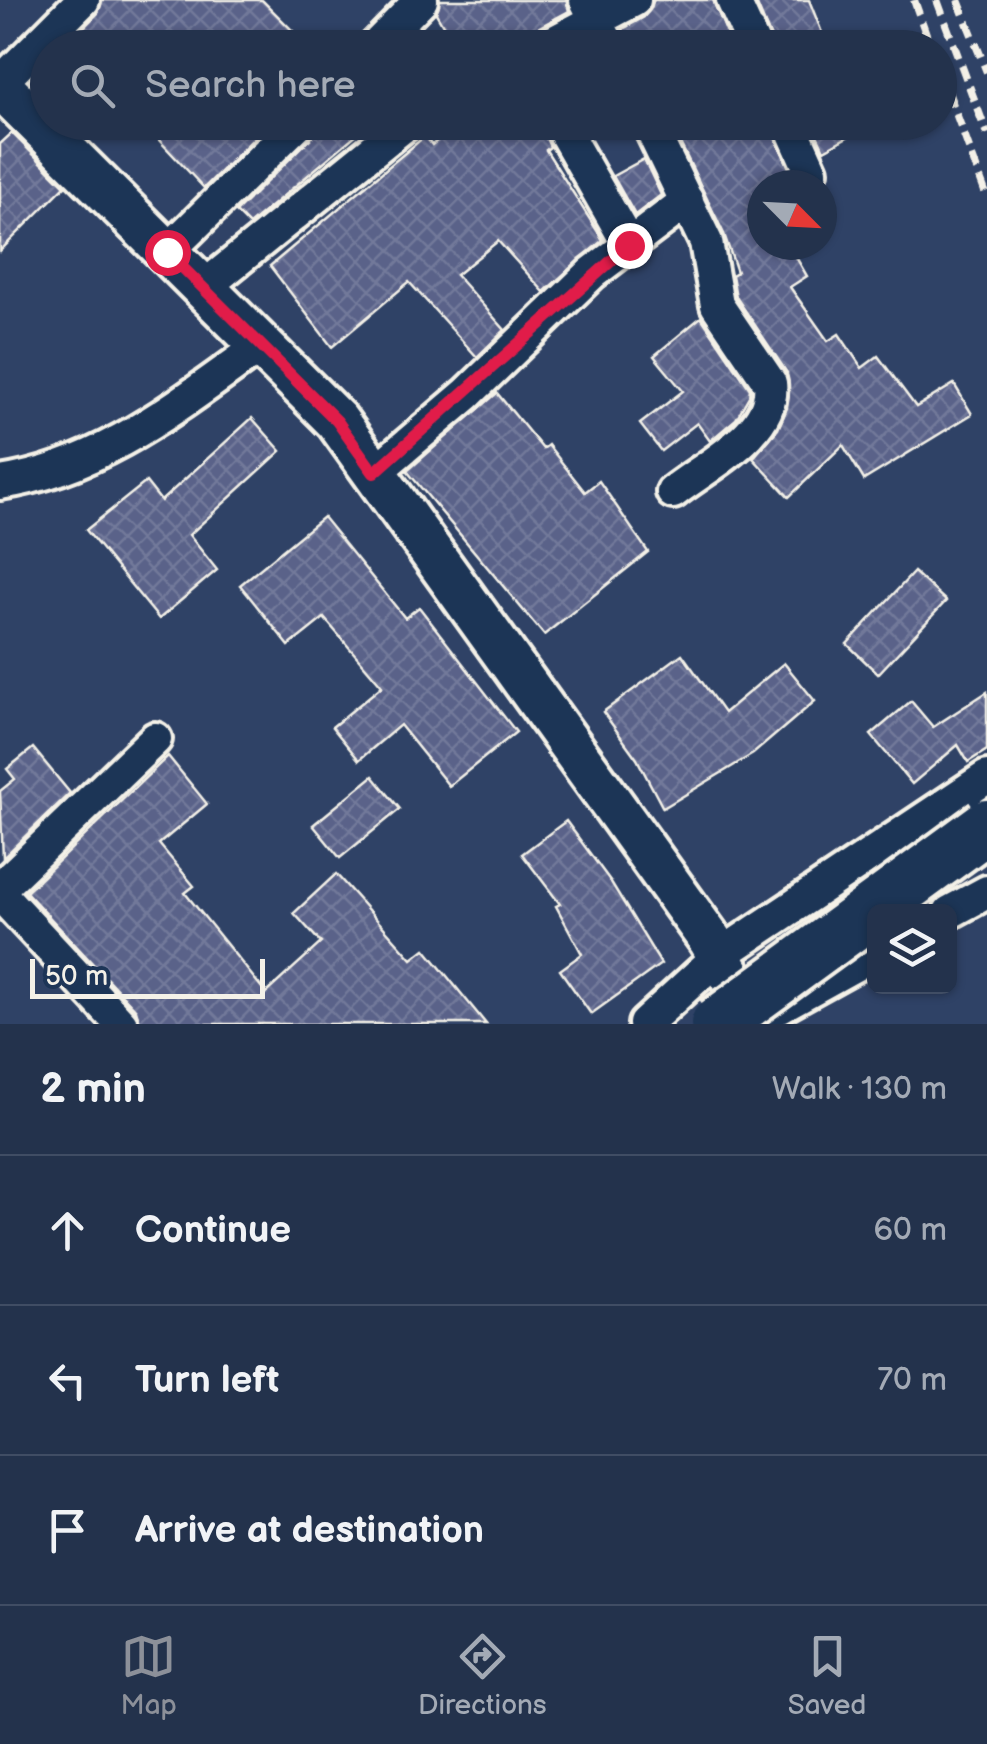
<!DOCTYPE html>
<html lang="en">
<head>
<meta charset="utf-8">
<style>
	body { margin:0; font-family:"Balsamiq Sans",sans-serif; background:#2b3a53; color:#f1f3f6 }
	.controls { position:absolute; right:30px; bottom:30px; display:grid; overflow:hidden; border-radius:15px; box-shadow:0 2px 8px #0004 }
	.controls button { width:90px; height:90px; display:grid; place-items:center; padding:0; border:0; border-bottom:2px solid #404d64; background:#23324c; color:#f1f3f6; font:50px sans-serif }
	.compass { position:absolute; left:747px; top:170px; width:90px; height:90px; border-radius:50%; background:#23324c; box-shadow:0 2px 8px #0004; rotate:114deg }
	.scale { position:absolute; left:30px; bottom:25px; width:235px; box-sizing:border-box; padding-left:10px; border:5px solid #f4f1e8; border-top:0; font-size:28px; line-height:35px; white-space:nowrap; color:#f4f1e8; -webkit-text-stroke:8px #1d3557; paint-order:stroke }
	.stop { position:absolute; width:30px; height:30px; margin:-22px; border:8px solid #e11d48; border-radius:50%; background:#fff }
	.stop.end { background:#e11d48; border-color:#fff; box-shadow:0 2px 10px #0008 }
	.list { margin:0; padding:0; list-style:none }
	h2 { display:flex; justify-content:space-between; align-items:center; height:130px; margin:0; padding:0 40px; font-size:42px }
	h2 small { font-size:32px; font-weight:400; color:#a3aab5 }
	.list li { display:grid; grid-template-columns:65px 1fr auto; gap:30px; align-items:center; box-sizing:border-box; height:150px; padding:0 40px; border-top:2px solid #404d64 }
	.list b { display:block; font-size:38px; white-space:nowrap }
	.list em { font-size:32px; font-style:normal; color:#a3aab5 }
	.icon { flex:none; width:55px; height:55px; fill:none; stroke:currentColor; stroke-width:2; stroke-linecap:round; stroke-linejoin:round }
	.map { position:relative; flex:none; width:987px; height:1024px; overflow:hidden }
	.search { position:absolute; background:#23324c; box-shadow:0 2px 8px #0004; left:30px; right:30px; top:30px; height:110px; display:flex; align-items:center; gap:25px; box-sizing:border-box; padding:0 35px; border-radius:55px; color:#a3aab5; font-size:38px }
	.sheet { height:580px; background:#23324c }
	nav { display:flex; justify-content:space-around; align-items:center; box-sizing:border-box; height:140px; border-top:2px solid #404d64; background:#23324c; font-size:28px; color:#a3aab5 }
	nav a { display:grid; justify-items:center; gap:5px }
	nav .on { color:#8c9099 }
	.map>svg:first-child { display:block }
</style>
</head>
<body>
<div class="map">
<svg width="987" height="1024" viewBox="0 0 987 1024">
	<defs>
		<pattern id="building-cross-hatch" width="8" height="8" patternUnits="userSpaceOnUse" patternTransform="scale(2.5)"><rect width="8" height="8" fill="#5a6289"/><path d="M0 0l8 8M0 8l8-8" fill="none" stroke="#72799a"/></pattern>
	</defs>
	<rect width="100%" height="100%" fill="#2f4266"/>
	<filter id="ink" filterUnits="userSpaceOnUse"><feTurbulence type="fractalNoise" baseFrequency=".01" numOctaves="2"/><feDisplacementMap in="SourceGraphic" scale="20" xChannelSelector="R" yChannelSelector="G"/><feConvolveMatrix kernelMatrix="1 2 1 2 8 2 1 2 1" color-interpolation-filters="sRGB"/></filter>
	<g filter="url(#ink)">
		<!-- building -->
		<g fill="url(#building-cross-hatch)" stroke="#f4f1e8" stroke-width="2.5">
			<polygon points="102,0 262,0 310,48 83,48 73,38 98,13"/>
			<polygon points="440,0 566,0 569,11 534,30 519,48 456,48 436,13"/>
			<polygon points="654,0 713,0 733,48 630,48 623,29 644,17"/>
			<polygon points="755,0 809,0 825,40 807,48 775,48"/>
			<polygon points="142,122 270,122 204,188"/>
			<polygon points="318,122 371,122 249,225 236,212 313,136"/>
			<polygon points="460,122 539,122 550,147 546,150 603,240 544,292 498,241 456,275 505,330 477,357 409,282 332,347 270,266 425,136 432,145"/>
			<polygon points="670,122 769,122 797,185 762,185 762,245 789,245 807,276 790,287 828,341 839,334 862,368 878,356 916,407 954,384 972,414 864,480 843,445 789,497 753,458 778,429 787,408 787,373 736,297 732,275 737,272 724,234"/>
			<polygon points="811,122 874,122 824,150"/>
			<polygon points="12,133 65,186 0,251 0,144"/>
			<polygon points="644,159 661,195 635,215 613,176"/>
			<polygon points="701,317 750,389 749,396 736,419 710,441 697,423 661,451 640,424 683,391 654,356"/>
			<polygon points="497,393 543,449 548,445 585,492 599,481 648,552 544,635 407,471"/>
			<polygon points="252,418 281,451 189,535 217,570 159,619 86,530 146,482 161,501"/>
			<polygon points="323,517 405,618 419,607 516,732 449,786 400,725 359,760 332,727 382,686 324,618 289,646 240,585"/>
			<polygon points="914,572 946,601 878,674 847,644"/>
			<polygon points="682,654 724,713 784,663 815,701 753,754 663,808 637,759 603,712"/>
			<polygon points="987,692 987,750 968,762 958,745 912,784 871,735 911,701 933,727"/>
			<polygon points="33,748 70,793 3,858 0,791 15,779 7,769"/>
			<polygon points="168,756 207,804 159,844 194,886 185,893 266,993 321,943 294,913 336,874 412,959 425,949 486,1024 140,1024 136,1010 26,892"/>
			<polygon points="373,776 400,809 340,858 313,825"/>
			<polygon points="566,821 611,882 661,964 591,1014 560,970 582,954 556,906 560,904 522,854"/>
		</g>
		<g fill="none" stroke-linecap="round" stroke-linejoin="round">
			<!-- minor casing -->
			<g stroke="#f4f1e8" stroke-width="40">
				<g id="minor">
					<polyline points="586,0 610,48"/>
					<polyline points="733,0 755,48"/>
					<polyline points="374,48 421,0"/>
					<polyline points="543,48 634,0"/>
					<polyline points="0,83 83,0"/>
					<polyline points="559,122 629,245"/>
					<path d="M648 122 706 242 717 305 770 383C776 432 707 465 673 492"/>
					<polyline points="789,122 811,171"/>
					<polyline points="167,252 299,122"/>
					<polyline points="203,288 408,122"/>
					<polyline points="374,473 467,394 592,273 687,201"/>
					<path d="M0 483C102 468 179 404 261 346"/>
					<polyline points="0,888 155,739"/>
					<polyline points="0,894 121,1024"/>
					<polyline points="950,912 987,892"/>
					<polyline points="766,1014 874,954"/>
					<polyline points="645,1024 719,956 987,777"/>
				</g>
			</g>
			<!-- tertiary casing -->
			<g stroke="#f4f1e8" stroke-width="50">
				<polyline id="tertiary" points="0,86 337,421 710,940 741,994 753,1024"/>
			</g>
			<!-- minor -->
			<use href="#minor" stroke="#1d3557" stroke-width="32"/>
			<!-- tertiary -->
			<use href="#tertiary" stroke="#1d3557" stroke-width="42"/>
			<!-- rail -->
			<g stroke="#f4f1e8" stroke-width="8" stroke-dasharray="15 8" stroke-linecap="butt">
				<polyline points="914,0 931,48"/>
				<polyline points="937,0 987,134"/>
				<polyline points="958,0 987,72"/>
				<polyline points="940,70 987,197"/>
			</g>
			<!-- primary-bridge casing -->
			<g stroke="#f4f1e8" stroke-width="60" stroke-linecap="butt">
				<polyline id="primary-bridge" points="717,1024 987,826"/>
			</g>
			<!-- primary-bridge -->
			<use href="#primary-bridge" stroke="#1d3557" stroke-width="52"/>
		</g>
	</g>
	<g fill="none" stroke-linecap="round" stroke-linejoin="round" filter="url(#ink)">
		<!-- route -->
		<polyline stroke="#e11d48" stroke-width="12" points="167,252 337,421 374,473 629,245"/>
	</g>
</svg>
<div class="controls">
<button><svg class="icon" aria-label="layers" viewBox="0 0 24 24"><path d="M12 4l9 5-9 5-9-5zM3 14l9 5 9-5"/></svg></button>
</div>
<svg class="compass" viewBox="-18 -18 36 36"><path d="M0-13l5 13h-10z" fill="#e53935"/><path d="M0 13l5-13h-10z" fill="#a3aab5"/></svg>
<div class="scale">50 m</div>
<div class="stop" style="left:167px;top:252px"></div>
<div class="stop end" style="left:629px;top:245px"></div>
<div class="search"><svg class="icon" aria-label="search" viewBox="0 0 24 24"><circle cx="10" cy="10" r="6"/><path d="M15 15l6 6"/></svg>Search here</div>
</div>
<section class="sheet">
<h2>2 min<small>Walk · 130 m</small></h2>
<ul class="list">
<li><svg class="icon" aria-label="ahead" viewBox="0 0 24 24"><path d="M12 20V5M6 11l6-6 6 6"/></svg><div><b>Continue</b></div><em>60 m</em></li>
<li><svg class="icon" aria-label="left" viewBox="0 0 24 24"><path d="M17 20v-9H6M10 6l-5 5 5 5"/></svg><div><b>Turn left</b></div><em>70 m</em></li>
<li><svg class="icon" aria-label="arrive" viewBox="0 0 24 24"><path d="M6 21V4h12l-3 4 3 4H6"/></svg><div><b>Arrive at destination</b></div></li>
</ul>
</section>
<nav>
<a class="on"><svg class="icon" aria-label="map" viewBox="0 0 24 24"><path d="M3 6l6-2 6 2 6-2v14l-6 2-6-2-6 2zM9 4v14M15 6v14"/></svg>Map</a>
<a><svg class="icon" aria-label="directions" viewBox="0 0 24 24"><path d="M12 3l9 9-9 9-9-9zM9 14v-3h6M13 9l2 2-2 2"/></svg>Directions</a>
<a><svg class="icon" aria-label="saved" viewBox="0 0 24 24"><path d="M7 4h10v16l-5-4-5 4z"/></svg>Saved</a>
</nav>
</body>
</html>
